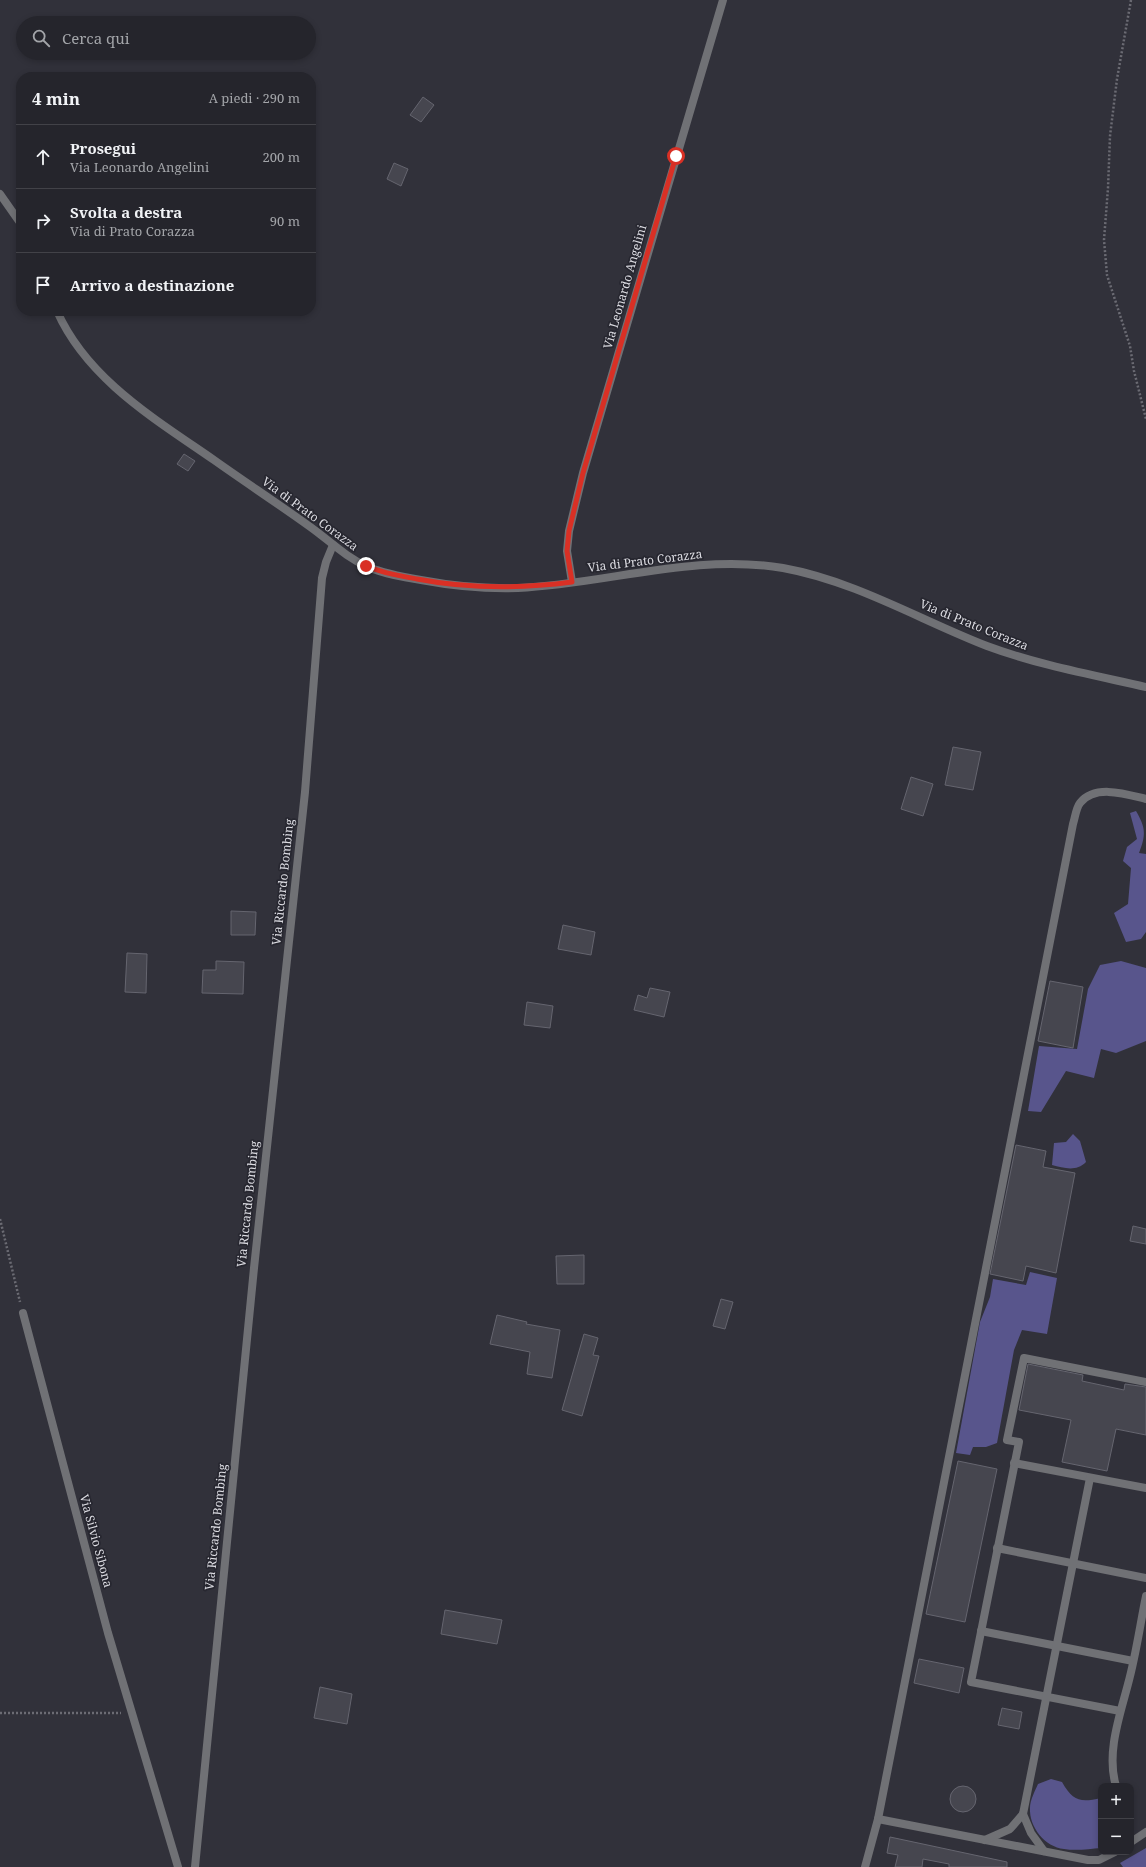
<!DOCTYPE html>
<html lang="it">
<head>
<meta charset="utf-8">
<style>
	body { margin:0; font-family:"Noto Serif",serif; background:#2d2d34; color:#f1f3f6 }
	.controls { position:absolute; right:12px; bottom:12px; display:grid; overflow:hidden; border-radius:8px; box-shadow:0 2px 6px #0003 }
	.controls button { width:36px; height:36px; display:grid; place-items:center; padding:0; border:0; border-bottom:1px solid #424248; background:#25252c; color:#f1f3f6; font:20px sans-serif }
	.stop { position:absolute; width:12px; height:12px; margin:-9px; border:3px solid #d93025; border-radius:50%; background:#fff }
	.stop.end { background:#d93025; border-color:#fff; box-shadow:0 1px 4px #0008 }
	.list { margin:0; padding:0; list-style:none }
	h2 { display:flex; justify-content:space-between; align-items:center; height:52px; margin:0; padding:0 16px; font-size:17px }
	h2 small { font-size:13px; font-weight:400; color:#a3a5a9 }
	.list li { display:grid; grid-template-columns:26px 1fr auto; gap:12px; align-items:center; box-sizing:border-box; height:64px; padding:0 16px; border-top:1px solid #424248 }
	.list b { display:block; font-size:15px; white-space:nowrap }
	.list p { margin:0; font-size:13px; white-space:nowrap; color:#a3a5a9 }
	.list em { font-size:13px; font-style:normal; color:#a3a5a9 }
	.icon { flex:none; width:22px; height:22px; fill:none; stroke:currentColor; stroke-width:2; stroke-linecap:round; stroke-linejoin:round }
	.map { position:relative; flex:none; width:1146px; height:1867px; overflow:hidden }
	.search { position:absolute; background:#25252c; box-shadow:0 2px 6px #0003; left:16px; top:16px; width:300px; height:44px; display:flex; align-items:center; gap:10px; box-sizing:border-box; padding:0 14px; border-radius:22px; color:#a3a5a9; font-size:15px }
	.panel { position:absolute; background:#25252c; box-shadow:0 2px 6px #0003; left:16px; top:72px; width:300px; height:244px; border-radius:16px }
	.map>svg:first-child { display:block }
</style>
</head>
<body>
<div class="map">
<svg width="1146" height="1867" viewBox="0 0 1146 1867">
	<rect width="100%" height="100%" fill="#31313a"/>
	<!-- forest -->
	<g fill="#58558c">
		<path d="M1136 811C1146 828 1146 835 1139 853L1146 854V932L1141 939 1126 942 1114 913 1128 904 1131 868 1123 861 1127 847 1137 839 1130 813Z"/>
		<polygon points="1121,961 1146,968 1146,1041 1116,1053 1101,1049 1094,1078 1066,1071 1041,1112 1028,1111 1039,1046 1077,1049 1088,989 1100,965"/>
		<path d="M1073 1134 1080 1141 1086 1162C1076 1172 1064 1168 1052 1165L1054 1143 1066 1142Z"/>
		<polygon points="1030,1272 1057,1278 1047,1334 1022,1330 1014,1350 997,1443 986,1447 973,1447 970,1455 956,1453 980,1322 990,1297 993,1279 1026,1285"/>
		<path d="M1051 1779 1062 1782C1073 1801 1080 1803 1101 1798V1848C1089 1849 1076 1851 1064 1849 1045 1847 1029 1827 1030 1808 1030 1800 1035 1791 1038 1784Z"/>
		<polygon points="1146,1848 1146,1867 1123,1867 1120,1863"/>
	</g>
	<!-- building -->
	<g fill="#46464f" stroke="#65656f">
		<polygon points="423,97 434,105 421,122 410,115"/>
		<polygon points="394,163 408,169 401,186 387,179"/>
		<polygon points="184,454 195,461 188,471 177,464"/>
		<polygon points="953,747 981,752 973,790 945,785"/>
		<polygon points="911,777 933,784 923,816 901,809"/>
		<polygon points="231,911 256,912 255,935 231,935"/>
		<polygon points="563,925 595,932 591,955 558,949"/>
		<polygon points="127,953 147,954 146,993 125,992"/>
		<polygon points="216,961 244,962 243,994 202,993 203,970 216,970"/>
		<polygon points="1050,981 1083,987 1073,1048 1038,1041"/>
		<polygon points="650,988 670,992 664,1017 634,1010 638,995 647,998"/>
		<polygon points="527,1002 553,1006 550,1028 524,1025"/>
		<polygon points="1016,1145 1046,1151 1043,1167 1075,1173 1056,1273 1026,1266 1023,1281 990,1274"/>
		<polygon points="1133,1226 1146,1229 1146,1244 1130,1241"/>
		<polygon points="584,1255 584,1284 557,1284 556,1256"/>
		<polygon points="721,1299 733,1302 725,1329 713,1326"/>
		<polygon points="497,1315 527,1322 526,1324 560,1330 552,1378 527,1374 530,1352 490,1344"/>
		<polygon points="584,1334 598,1338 593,1355 599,1356 582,1416 562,1410"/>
		<polygon points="1028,1364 1083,1375 1082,1381 1124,1390 1125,1384 1146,1387 1146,1435 1116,1429 1107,1471 1062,1462 1071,1420 1019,1410"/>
		<polygon points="958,1461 997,1469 965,1622 926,1614"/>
		<polygon points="445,1610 502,1620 497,1644 441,1634"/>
		<polygon points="919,1659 964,1668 959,1693 914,1683"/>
		<polygon points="320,1687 352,1694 347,1724 314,1718"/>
		<polygon points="1002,1708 1022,1712 1019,1729 998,1725"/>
		<circle cx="963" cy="1799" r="13"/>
		<polygon points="890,1837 1007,1862 1007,1867 949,1867 949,1864 923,1859 922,1867 895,1867 898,1855 887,1853"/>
	</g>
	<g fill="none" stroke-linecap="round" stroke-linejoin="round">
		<!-- path -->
		<g stroke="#6b6b73" stroke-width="2.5" stroke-dasharray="2 2" stroke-linecap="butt">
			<polyline points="1131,0 1117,79 1110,136 1108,188 1104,240 1107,275 1130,346 1134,371 1146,419"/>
			<polyline points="0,1219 20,1302"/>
			<polyline points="0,1713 121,1713"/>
		</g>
		<!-- service -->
		<g stroke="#707175" stroke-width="8">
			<polyline points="1014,1463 1146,1488"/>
			<polyline points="997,1548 1146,1578"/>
			<polyline points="981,1631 1133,1661"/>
			<polyline points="1120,1711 971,1682 1019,1442 1007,1440 1024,1358 1146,1382"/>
			<path d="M1116 1786C1106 1753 1120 1715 1128 1684 1136 1655 1140 1625 1146 1596"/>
			<polyline points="1023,1814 1031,1833 1044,1851"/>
			<polyline points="878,1819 1088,1860 1099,1860 1115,1852"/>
			<polyline points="985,1840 1010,1829 1023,1814 1090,1478"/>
		</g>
		<!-- minor -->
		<g stroke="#707175" stroke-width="8">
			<polyline points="572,582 567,551 569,531 583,473 723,0"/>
			<polyline points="23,1313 108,1633 178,1867"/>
			<polyline points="1131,1842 1146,1832"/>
			<polyline points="195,1867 254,1268 305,792 322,578 326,562 333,545"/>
			<path d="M865 1867 878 1819 1073 824C1075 818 1076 808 1080 803 1095 784 1126 794 1146 799"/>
		</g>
		<!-- tertiary -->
		<g stroke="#707175" stroke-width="8">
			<polyline points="0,194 21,224"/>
			<path d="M57 311C87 379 155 419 214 460 245 482 277 503 309 526 329 540 345 557 368 567 385 574 403 577 421 580 453 586 485 589 518 588 607 584 694 553 783 568 855 581 920 620 987 646 1038 665 1093 675 1146 687"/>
		</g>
	</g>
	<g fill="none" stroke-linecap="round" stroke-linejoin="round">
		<!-- route -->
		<path stroke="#d93025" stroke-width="5" d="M366 566C382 573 400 576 417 579 469 589 519 589 572 582L567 551 569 531 583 473 676 156"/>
	</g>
	<g text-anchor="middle" stroke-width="3.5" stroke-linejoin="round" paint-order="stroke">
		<!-- street labels -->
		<g font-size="12" fill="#dcdce2" stroke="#272730">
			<text transform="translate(625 287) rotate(-74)" y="4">Via Leonardo Angelini</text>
			<text transform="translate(310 514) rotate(36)" y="4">Via di Prato Corazza</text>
			<text transform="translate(645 561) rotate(-7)" y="4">Via di Prato Corazza</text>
			<text transform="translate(974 625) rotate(22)" y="4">Via di Prato Corazza</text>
			<text transform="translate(283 882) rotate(-84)" y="4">Via Riccardo Bombing</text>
			<text transform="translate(248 1204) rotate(-84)" y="4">Via Riccardo Bombing</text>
			<text transform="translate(216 1527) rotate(-84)" y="4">Via Riccardo Bombing</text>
			<text transform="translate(96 1541) rotate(75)" y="4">Via Silvio Sibona</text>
		</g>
	</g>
</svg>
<div class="controls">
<button>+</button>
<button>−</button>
</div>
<div class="stop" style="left:676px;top:156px"></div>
<div class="stop end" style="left:366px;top:566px"></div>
<div class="search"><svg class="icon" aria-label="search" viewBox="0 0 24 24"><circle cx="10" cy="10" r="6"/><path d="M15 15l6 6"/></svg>Cerca qui</div>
<section class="panel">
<h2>4 min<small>A piedi · 290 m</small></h2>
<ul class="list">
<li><svg class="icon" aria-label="ahead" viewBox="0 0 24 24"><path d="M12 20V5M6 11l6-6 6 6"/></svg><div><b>Prosegui</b><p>Via Leonardo Angelini</p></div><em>200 m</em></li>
<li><svg class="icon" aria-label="right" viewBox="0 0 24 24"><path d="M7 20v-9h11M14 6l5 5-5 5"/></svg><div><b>Svolta a destra</b><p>Via di Prato Corazza</p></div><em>90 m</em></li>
<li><svg class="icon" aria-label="arrive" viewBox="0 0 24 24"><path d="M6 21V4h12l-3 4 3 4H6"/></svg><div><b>Arrivo a destinazione</b></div></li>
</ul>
</section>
</div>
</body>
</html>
